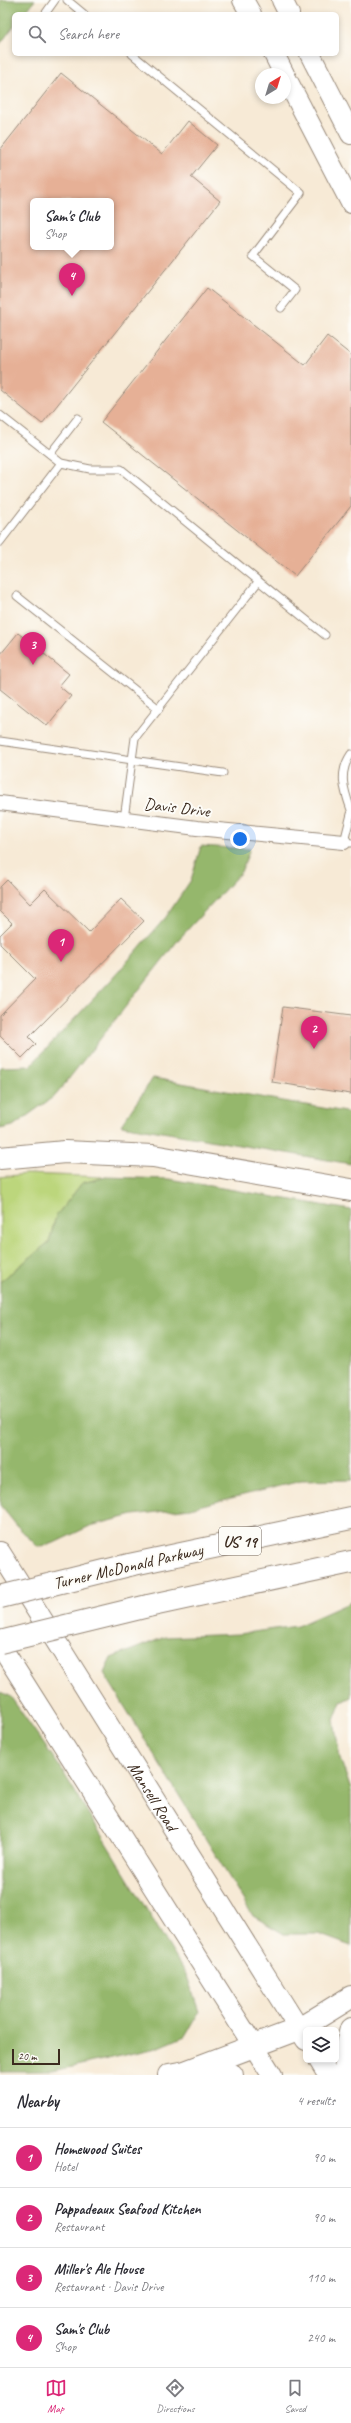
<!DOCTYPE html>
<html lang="en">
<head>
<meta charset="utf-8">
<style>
	body { margin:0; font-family:Caveat,sans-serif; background:#f2f2f3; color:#2b2b33 }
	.controls { position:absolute; right:12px; bottom:12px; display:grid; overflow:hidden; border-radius:6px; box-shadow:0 2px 6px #0003 }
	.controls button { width:36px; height:36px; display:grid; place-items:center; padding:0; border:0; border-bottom:1px solid #e1e1e2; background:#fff; color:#2b2b33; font:20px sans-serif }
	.compass { position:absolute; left:255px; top:68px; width:36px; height:36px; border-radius:50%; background:#fff; box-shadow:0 2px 6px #0003; rotate:38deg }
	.scale { position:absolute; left:12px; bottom:10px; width:48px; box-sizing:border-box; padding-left:4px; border:2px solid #3b2a1e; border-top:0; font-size:11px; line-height:14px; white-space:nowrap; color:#3b2a1e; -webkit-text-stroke:3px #fdfcf7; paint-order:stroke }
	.you { position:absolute; left:240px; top:839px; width:14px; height:14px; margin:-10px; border:3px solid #fff; border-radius:50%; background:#1a73e8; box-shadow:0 0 0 6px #1a73e833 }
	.badge { display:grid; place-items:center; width:26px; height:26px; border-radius:50%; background:#db2777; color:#fff; font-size:13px; font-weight:700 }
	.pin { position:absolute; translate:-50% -33px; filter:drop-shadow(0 1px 2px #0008) }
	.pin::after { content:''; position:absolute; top:21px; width:14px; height:12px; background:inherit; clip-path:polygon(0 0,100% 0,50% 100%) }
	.popup { position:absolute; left:30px; top:198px; width:84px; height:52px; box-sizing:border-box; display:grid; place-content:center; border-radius:6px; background:#fff; filter:drop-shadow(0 1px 3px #0005); font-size:13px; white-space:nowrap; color:#7c7c81 }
	.popup b { font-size:15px; color:#2b2b33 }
	.popup::after { content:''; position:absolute; left:50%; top:100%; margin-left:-8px; border:8px solid transparent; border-top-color:#fff }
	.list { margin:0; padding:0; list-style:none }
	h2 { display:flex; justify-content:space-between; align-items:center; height:52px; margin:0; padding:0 16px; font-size:17px }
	h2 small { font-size:13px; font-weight:400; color:#7c7c81 }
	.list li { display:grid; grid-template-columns:26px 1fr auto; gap:12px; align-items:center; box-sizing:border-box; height:60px; padding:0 16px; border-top:1px solid #e1e1e2 }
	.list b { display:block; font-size:15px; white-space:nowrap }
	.list p { margin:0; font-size:13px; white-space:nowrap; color:#7c7c81 }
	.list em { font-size:13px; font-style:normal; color:#7c7c81 }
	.icon { flex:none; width:22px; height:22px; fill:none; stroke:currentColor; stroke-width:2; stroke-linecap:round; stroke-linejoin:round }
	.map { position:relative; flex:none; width:351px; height:2075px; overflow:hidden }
	.search { position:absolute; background:#fff; box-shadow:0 2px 6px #0003; left:12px; right:12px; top:12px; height:44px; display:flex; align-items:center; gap:10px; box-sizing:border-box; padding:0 14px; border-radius:6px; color:#7c7c81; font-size:15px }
	.sheet { height:292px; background:#fff }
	nav { display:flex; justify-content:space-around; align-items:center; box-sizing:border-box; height:56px; border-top:1px solid #e1e1e2; background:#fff; font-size:11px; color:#7c7c81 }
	nav a { display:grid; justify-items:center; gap:2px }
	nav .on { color:#db2777 }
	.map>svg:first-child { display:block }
</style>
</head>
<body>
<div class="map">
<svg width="351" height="2075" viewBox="0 0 351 2075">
	<rect width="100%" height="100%" fill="#fdfcf7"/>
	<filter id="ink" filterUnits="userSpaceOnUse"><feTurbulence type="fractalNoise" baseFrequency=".025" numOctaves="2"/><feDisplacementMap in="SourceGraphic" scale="8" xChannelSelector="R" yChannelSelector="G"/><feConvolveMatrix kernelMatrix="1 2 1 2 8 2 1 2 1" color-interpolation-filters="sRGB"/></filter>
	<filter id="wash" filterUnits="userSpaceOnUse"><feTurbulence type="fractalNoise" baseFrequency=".012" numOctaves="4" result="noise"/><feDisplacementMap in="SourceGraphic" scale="16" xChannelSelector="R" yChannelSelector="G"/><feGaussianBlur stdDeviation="0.9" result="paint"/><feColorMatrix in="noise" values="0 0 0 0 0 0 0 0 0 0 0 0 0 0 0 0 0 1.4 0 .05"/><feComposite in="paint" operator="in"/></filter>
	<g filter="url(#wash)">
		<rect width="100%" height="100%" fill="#f7ead6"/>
		<!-- green -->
		<polygon fill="#bcd67c" stroke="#7c804d" points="26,1174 106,1177 82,1183 56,1216 49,1242 0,1282 0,1177"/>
		<!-- forest -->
		<g fill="#95b76c" stroke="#687045">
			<polygon points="0,0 35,0 24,14 14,14 14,26 0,44"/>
			<polygon points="201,846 250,849 241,872 179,939 56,1095 13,1126 0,1129 0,1067 30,1066 112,979 166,917 191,880"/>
			<polygon points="153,1078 351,1113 351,1164 121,1125"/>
			<polygon points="106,1177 169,1179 351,1210 351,1480 301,1481 190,1508 133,1515 90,1526 54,1543 38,1547 17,1526 0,1505 0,1282 49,1242 56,1216 82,1183"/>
			<polygon points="351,1602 351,1697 341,1702 334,1720 340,1758 351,1790 351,1946 318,1934 284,1934 253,1916 104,1673 111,1658 165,1637 238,1634 297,1626"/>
			<polygon points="0,1692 10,1696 60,1767 187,1976 199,2012 185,2036 157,2048 53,2071 0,2071"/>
		</g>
		<g id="blocks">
			<!-- building -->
			<g fill="#e6b096" fill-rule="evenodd">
				<path d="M61 73 162 154 188 121 217 145 191 177 220 201 42 424 0 390V150ZM33 201H111V247H33Z"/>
				<polygon points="207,288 305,365 327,336 351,355 351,506 295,576 101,422"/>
				<polygon points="18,633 69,674 59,686 71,696 47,726 0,689 0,655"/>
				<polygon points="7,880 30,904 45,889 89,932 121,899 144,921 29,1037 36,1044 22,1058 0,1036 0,1015 35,979 0,944 0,935 12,923 0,911 0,887"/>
				<polygon points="283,1007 351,1016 351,1094 272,1082"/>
			</g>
		</g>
	</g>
	<g filter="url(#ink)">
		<use href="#blocks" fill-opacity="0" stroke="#998a7a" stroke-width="1"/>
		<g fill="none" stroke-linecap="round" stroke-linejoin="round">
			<!-- lane casing -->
			<g stroke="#998a7a" stroke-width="9">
				<g id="lane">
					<polyline points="67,0 84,14"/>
					<polyline points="45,14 55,0"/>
					<polyline points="132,54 301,193 253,256 295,290 281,308"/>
					<polyline points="0,415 61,463 90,469 121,469 325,635"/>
					<polyline points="50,454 78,418"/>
					<polyline points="0,542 61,463"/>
					<polyline points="17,596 159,709"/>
					<polyline points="0,741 223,773"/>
					<path d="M351 754C338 773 344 790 351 810"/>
					<polyline points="351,814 344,842 351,843"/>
					<polyline points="124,819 135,738 258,582"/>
				</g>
			</g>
			<!-- street casing -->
			<g stroke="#998a7a" stroke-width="16">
				<polyline id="street" points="0,803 197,828 344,842"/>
			</g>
			<!-- secondary casing -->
			<g stroke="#998a7a" stroke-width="22">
				<g id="secondary">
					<polyline points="243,0 251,14"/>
					<polyline points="282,0 289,14"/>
					<polyline points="274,54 284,74"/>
					<polyline points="310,54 351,134"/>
					<polyline points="285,76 351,203"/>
					<path id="s1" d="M0 1552 306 2040"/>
					<polyline points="0,1645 272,2075"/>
					<polyline points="319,2060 328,2075"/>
				</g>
			</g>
			<!-- highway casing -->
			<g stroke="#998a7a" stroke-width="24">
				<g id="highway">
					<polyline points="0,1158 65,1152 153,1156 351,1190"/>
					<polyline points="129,1565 351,1518"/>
					<polyline points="148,1606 351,1562"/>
					<polyline points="194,2072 232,2075"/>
					<polyline points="169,2075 185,2072 299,2029 351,1997"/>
					<polyline points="346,2075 345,2051 351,2029"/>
				</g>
			</g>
			<!-- lane -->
			<use href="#lane" stroke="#fff" stroke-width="7"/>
			<!-- street -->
			<use href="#street" stroke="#fff" stroke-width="14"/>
			<!-- secondary -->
			<use href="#secondary" stroke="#fff" stroke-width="20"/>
			<!-- highway -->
			<use href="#highway" stroke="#fff" stroke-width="22"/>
			<!-- highway-bridge casing -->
			<g stroke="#998a7a" stroke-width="24" stroke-linecap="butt">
				<g id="highway-bridge">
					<polyline points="0,1597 129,1565"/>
					<polyline points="0,1642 148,1606"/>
				</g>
			</g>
			<!-- highway-bridge -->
			<use href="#highway-bridge" stroke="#fff" stroke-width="22"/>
		</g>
	</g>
	<g text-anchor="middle" stroke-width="4" stroke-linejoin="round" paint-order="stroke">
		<!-- shield labels -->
		<rect fill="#fdfcf7" stroke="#75695f" stroke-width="1" x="219" y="1527" width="42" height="28" rx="3"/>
		<g font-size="16" font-weight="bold" fill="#3b2a1e">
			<text x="240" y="1547">US 19</text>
		</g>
		<!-- street labels -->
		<g font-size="17" fill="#3b2a1e" stroke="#fdfcf7">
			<text transform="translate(177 807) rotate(7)" y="6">Davis Drive</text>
			<text transform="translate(128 1566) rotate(-13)" y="6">Turner McDonald Parkway</text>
			<text dy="6" stroke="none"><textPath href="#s1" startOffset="288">Mansell Road</textPath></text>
		</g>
	</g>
</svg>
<div class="controls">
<button><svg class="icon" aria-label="layers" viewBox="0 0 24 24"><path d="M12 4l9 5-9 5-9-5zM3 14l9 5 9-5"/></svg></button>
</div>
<svg class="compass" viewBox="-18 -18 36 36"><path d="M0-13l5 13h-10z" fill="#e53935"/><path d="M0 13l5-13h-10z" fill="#7c7c81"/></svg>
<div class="scale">20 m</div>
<div class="you"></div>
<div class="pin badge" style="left:61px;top:962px">1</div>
<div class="pin badge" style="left:314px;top:1049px">2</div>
<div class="pin badge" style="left:33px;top:665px">3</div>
<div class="pin badge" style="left:72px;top:296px">4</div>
<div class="popup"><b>Sam's Club</b>Shop</div>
<div class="search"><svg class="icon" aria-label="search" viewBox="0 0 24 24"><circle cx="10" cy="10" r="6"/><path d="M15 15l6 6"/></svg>Search here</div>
</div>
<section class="sheet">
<h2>Nearby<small>4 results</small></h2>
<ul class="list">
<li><span class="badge">1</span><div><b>Homewood Suites</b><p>Hotel</p></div><em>90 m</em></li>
<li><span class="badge">2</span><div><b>Pappadeaux Seafood Kitchen</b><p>Restaurant</p></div><em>90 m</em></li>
<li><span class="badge">3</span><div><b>Miller's Ale House</b><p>Restaurant · Davis Drive</p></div><em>110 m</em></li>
<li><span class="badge">4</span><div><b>Sam's Club</b><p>Shop</p></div><em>240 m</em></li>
</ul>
</section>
<nav>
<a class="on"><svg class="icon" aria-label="map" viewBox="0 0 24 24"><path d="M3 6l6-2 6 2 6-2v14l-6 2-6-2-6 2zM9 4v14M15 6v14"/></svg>Map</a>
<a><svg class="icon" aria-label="directions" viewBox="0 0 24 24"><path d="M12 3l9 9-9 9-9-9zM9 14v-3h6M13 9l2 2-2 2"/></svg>Directions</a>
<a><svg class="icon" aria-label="saved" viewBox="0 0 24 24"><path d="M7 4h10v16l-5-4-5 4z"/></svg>Saved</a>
</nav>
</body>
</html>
